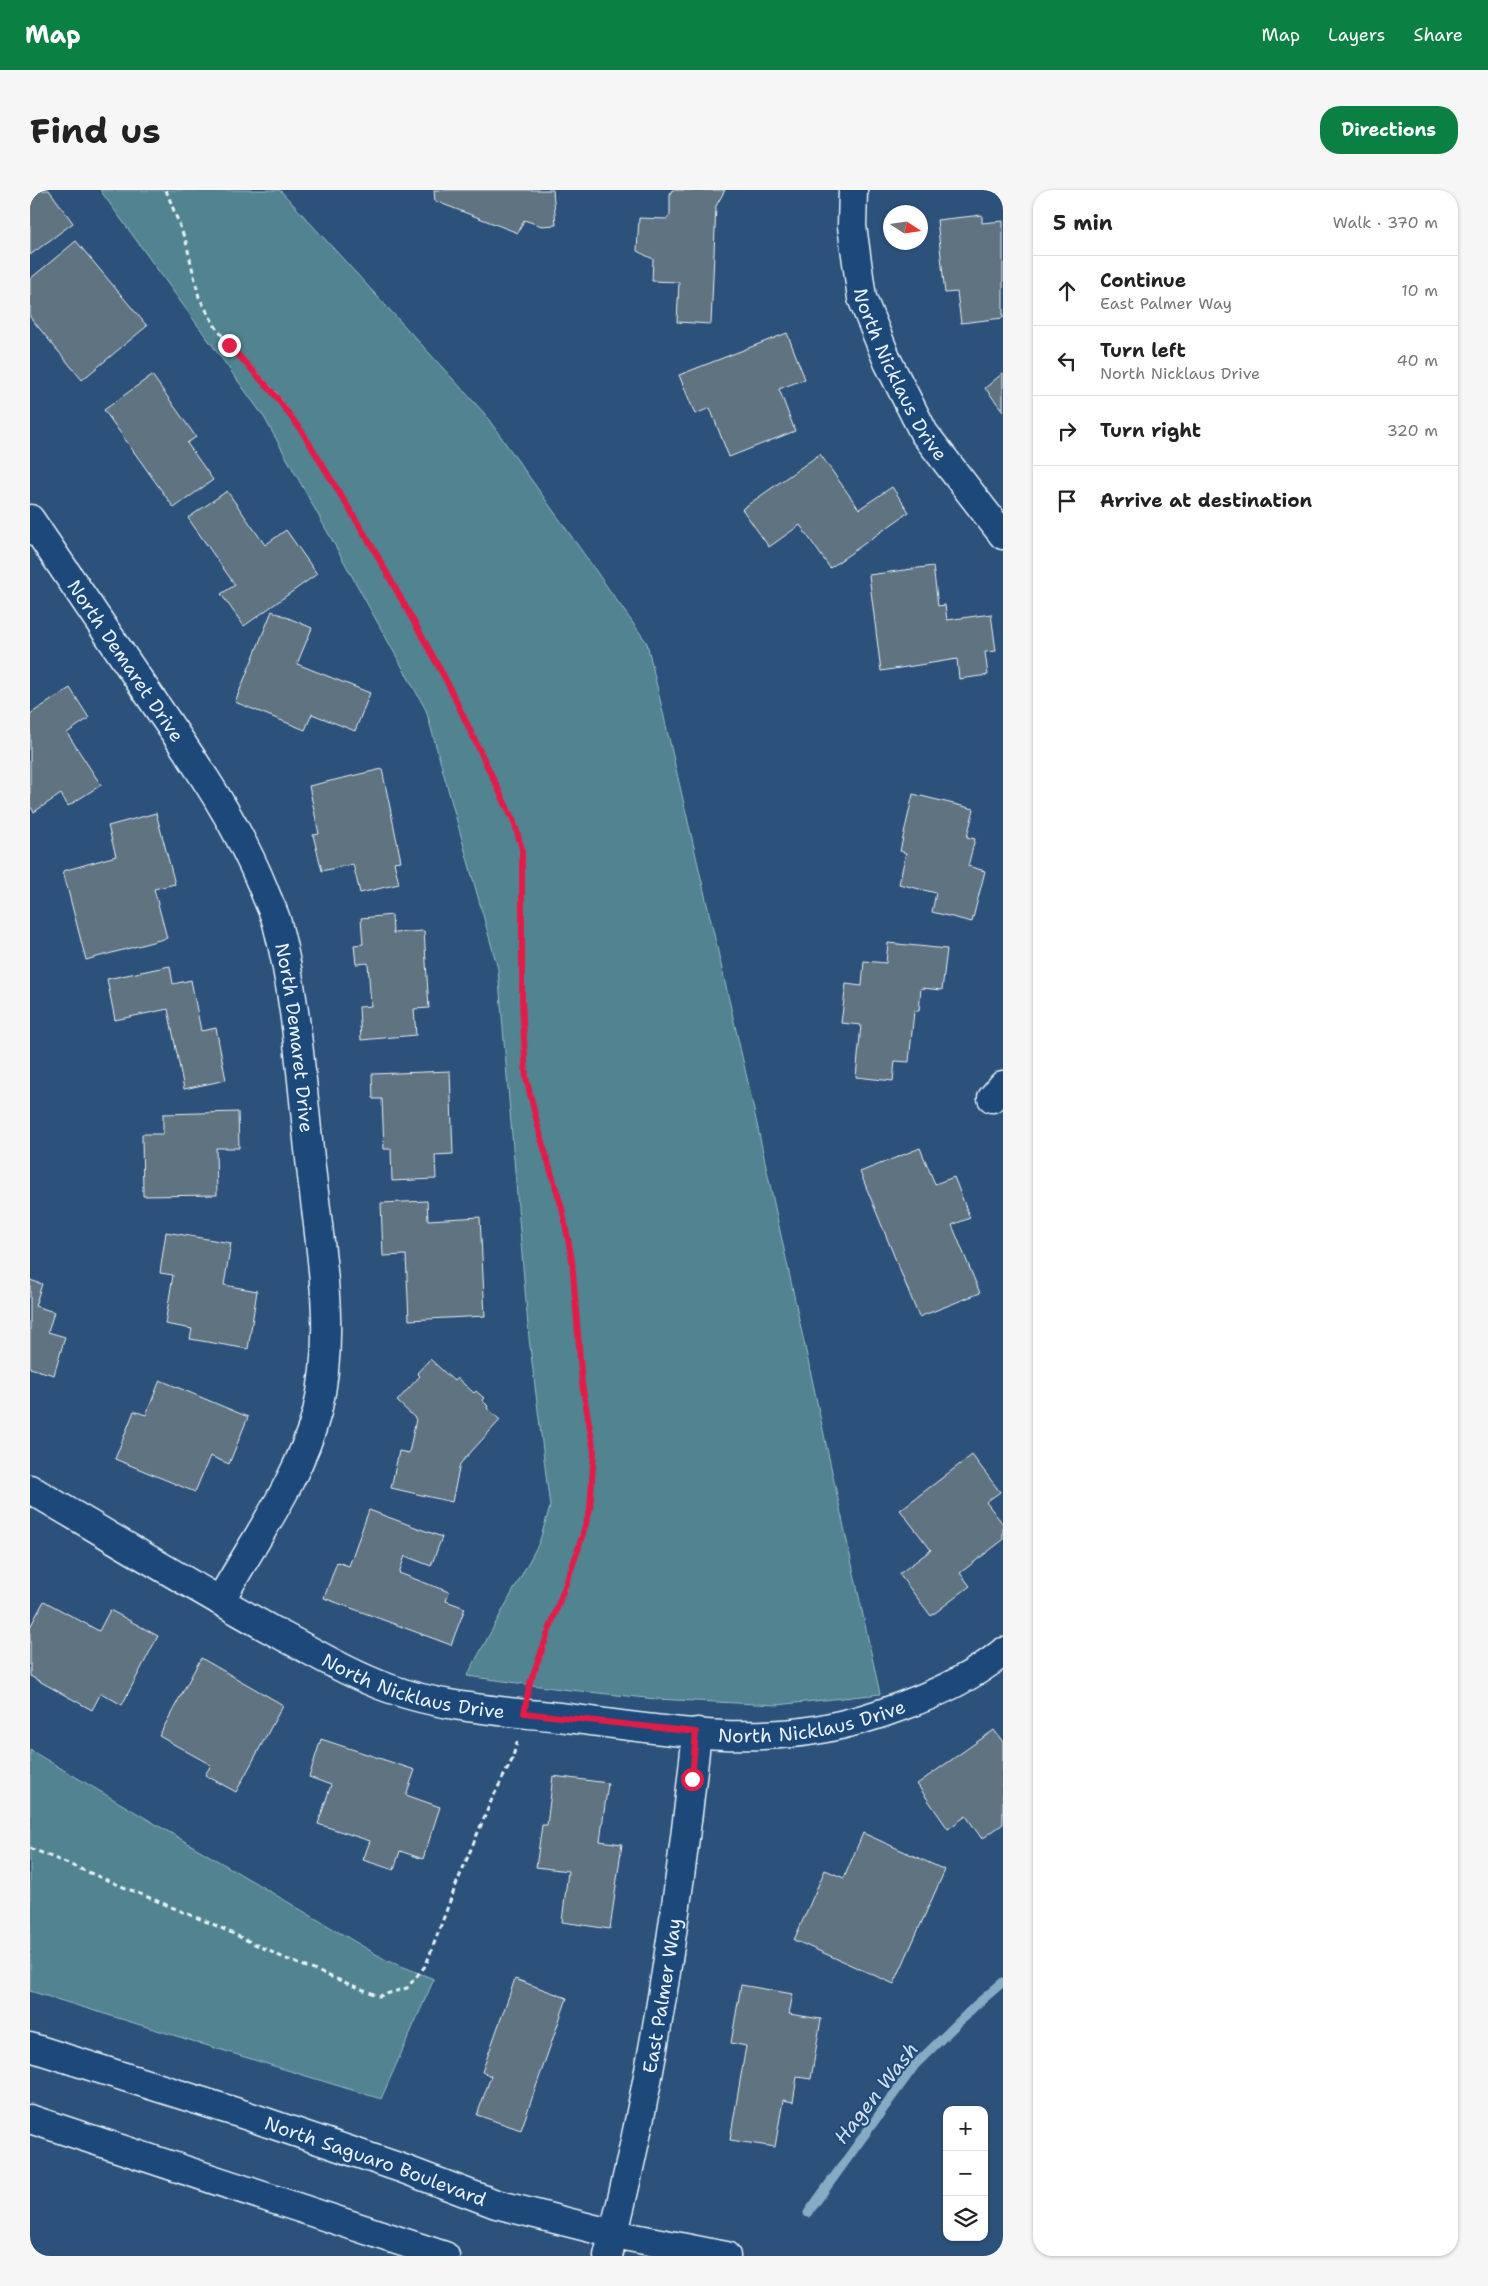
<!DOCTYPE html>
<html lang="en">
<head>
<meta charset="utf-8">
<style>
	body { margin:0; font-family:"Shantell Sans",sans-serif; background:#f6f6f6; color:#222 }
	.controls { position:absolute; right:15px; bottom:15px; display:grid; overflow:hidden; border-radius:10px; box-shadow:0 1px 4px #0004 }
	.controls button { width:45px; height:45px; display:grid; place-items:center; padding:0; border:0; border-bottom:1px solid #e0e0e0; background:#fff; color:#222; font:25px sans-serif }
	.compass { position:absolute; left:853px; top:15px; width:45px; height:45px; border-radius:50%; background:#fff; box-shadow:0 1px 4px #0004; rotate:102deg }
	.stop { position:absolute; width:15px; height:15px; margin:-11px; border:4px solid #e11d48; border-radius:50%; background:#fff }
	.stop.end { background:#e11d48; border-color:#fff; box-shadow:0 1px 5px #0008 }
	.list { margin:0; padding:0; list-style:none }
	h2 { display:flex; justify-content:space-between; align-items:center; height:65px; margin:0; padding:0 20px; font-size:21px }
	h2 small { font-size:16px; font-weight:400; color:#767676 }
	.list li { display:grid; grid-template-columns:32px 1fr auto; gap:15px; align-items:center; box-sizing:border-box; height:70px; padding:0 20px; border-top:1px solid #e0e0e0 }
	.list b { display:block; font-size:19px; white-space:nowrap }
	.list p { margin:0; font-size:16px; white-space:nowrap; color:#767676 }
	.list em { font-size:16px; font-style:normal; color:#767676 }
	.icon { flex:none; width:28px; height:28px; fill:none; stroke:currentColor; stroke-width:2; stroke-linecap:round; stroke-linejoin:round }
	.map { position:relative; flex:none; width:973px; height:2066px; overflow:hidden; border-radius:20px }
	header { display:flex; align-items:center; gap:30px; box-sizing:border-box; height:70px; padding:0 25px; background:#0b8043; color:#fff }
	header strong { font-size:24px }
	nav { display:flex; gap:28px; margin-inline-start:auto; font-size:18px }
	.intro { display:flex; align-items:center; justify-content:space-between; box-sizing:border-box; height:120px; padding:0 30px }
	h1 { margin:0; font-size:35px }
	.button { padding:12px 22px; border-radius:20px; background:#0b8043; color:#fff; font-size:18px; font-weight:700 }
	main { display:flex; gap:30px; padding:0 30px }
	aside { flex:1; background:#fff; border-radius:20px; box-shadow:0 1px 4px #0004 }
	.map>svg:first-child { display:block }
</style>
</head>
<body>
<header>
<strong>Map</strong>
<nav><a>Map</a><a>Layers</a><a>Share</a></nav>
</header>
<div class="intro"><h1>Find us</h1><a class="button">Directions</a></div>
<main>
<div class="map">
<svg width="973" height="2066" viewBox="0 0 973 2066">
	<rect width="100%" height="100%" fill="#2c527b"/>
	<filter id="ink" filterUnits="userSpaceOnUse"><feTurbulence type="fractalNoise" baseFrequency=".02" numOctaves="2"/><feDisplacementMap in="SourceGraphic" scale="10" xChannelSelector="R" yChannelSelector="G"/><feConvolveMatrix kernelMatrix="1 2 1 2 8 2 1 2 1" color-interpolation-filters="sRGB"/></filter>
	<g filter="url(#ink)">
		<!-- green -->
		<g fill="#518490" stroke="#9cbac4">
			<polygon points="70,0 250,0 454,223 617,453 717,888 850,1504 747,1515 625,1509 531,1499 437,1486 509,1353 520,1317 499,1148 468,779 396,520 234,227"/>
			<polygon points="0,1560 356,1770 404,1789 351,1909 0,1801"/>
		</g>
		<g fill="none" stroke-linecap="round" stroke-linejoin="round">
			<!-- stream -->
			<polyline stroke="#86abc4" stroke-width="9" points="778,2023 885,1875 946,1815 973,1792"/>
		</g>
		<!-- building -->
		<g fill="#617381" stroke="#e8f1f8">
			<polygon points="0,0 19,0 43,33 0,65"/>
			<polygon points="404,0 523,0 526,35 512,36 494,30 488,43 405,11"/>
			<polygon points="642,0 695,0 686,16 681,134 647,132 649,92 622,91 623,69 607,61 609,28 637,29 640,25 640,4"/>
			<polygon points="952,25 952,33 973,31 973,128 931,133 927,102 915,103 907,30"/>
			<polygon points="46,51 117,136 52,190 0,127 0,89"/>
			<polygon points="757,143 775,189 749,199 765,241 699,267 680,218 665,224 649,185"/>
			<polygon points="973,183 973,221 955,198"/>
			<polygon points="122,185 166,247 157,253 183,290 144,318 74,220"/>
			<polygon points="790,264 829,319 862,297 879,322 800,378 770,335 739,357 712,319"/>
			<polygon points="197,301 235,355 256,340 287,384 214,436 191,404 205,395 158,328"/>
			<polygon points="903,376 908,416 915,415 917,430 961,424 966,461 955,462 958,485 929,489 927,469 851,481 839,385"/>
			<polygon points="242,421 282,438 267,474 340,503 325,541 282,524 275,540 205,512"/>
			<polygon points="40,498 59,528 37,543 71,595 38,616 31,604 4,622 0,616 0,524"/>
			<polygon points="352,579 371,671 364,672 369,694 330,703 323,674 292,681 283,645 289,644 279,596"/>
			<polygon points="883,604 944,619 937,647 945,649 938,676 955,681 942,732 902,722 906,703 869,694 876,663 870,661"/>
			<polygon points="126,623 145,694 124,699 137,748 56,770 33,681 86,666 78,636"/>
			<polygon points="362,725 363,743 394,741 399,818 384,819 386,845 331,850 329,817 341,816 338,773 326,774 324,755 333,754 331,728"/>
			<polygon points="858,753 917,759 912,800 891,798 889,821 884,821 879,872 865,871 863,891 826,887 831,835 811,833 816,794 832,796 834,771 856,773"/>
			<polygon points="140,776 143,794 161,790 171,841 186,838 196,890 154,899 138,819 85,830 77,789"/>
			<polygon points="420,881 423,964 405,965 406,989 362,991 361,959 354,959 352,909 343,909 342,884"/>
			<polygon points="208,922 209,958 186,958 187,1005 113,1006 112,944 133,944 133,924"/>
			<polygon points="890,958 905,994 924,987 940,1028 922,1035 950,1103 889,1127 830,982"/>
			<polygon points="397,1011 398,1030 450,1027 455,1126 379,1130 376,1065 353,1066 351,1013"/>
			<polygon points="136,1042 201,1053 194,1095 227,1101 218,1159 160,1149 162,1139 135,1134 143,1085 130,1083"/>
			<polygon points="0,1090 12,1094 5,1116 24,1122 18,1142 35,1147 24,1185 0,1178"/>
			<polygon points="400,1169 424,1191 427,1188 444,1203 446,1201 454,1208 452,1210 458,1216 457,1218 470,1230 430,1274 422,1312 361,1298 369,1261 379,1263 386,1229 367,1211 390,1186 387,1183"/>
			<polygon points="130,1190 218,1227 199,1274 180,1266 165,1302 85,1269 104,1221 116,1225"/>
			<polygon points="942,1265 970,1302 956,1312 973,1334 973,1350 930,1383 940,1396 901,1426 869,1384 901,1360 870,1320"/>
			<polygon points="339,1320 412,1347 401,1376 375,1366 369,1383 419,1402 416,1411 435,1418 421,1455 294,1408 307,1372 319,1376"/>
			<polygon points="14,1411 69,1441 80,1420 128,1446 92,1515 71,1503 62,1520 0,1486 0,1437"/>
			<polygon points="171,1468 253,1515 206,1602 175,1585 181,1575 129,1546"/>
			<polygon points="964,1540 973,1552 973,1634 952,1649 936,1626 918,1639 887,1594"/>
			<polygon points="291,1549 385,1580 376,1605 410,1617 393,1669 370,1661 364,1680 333,1670 340,1651 288,1634 301,1595 279,1587"/>
			<polygon points="523,1586 578,1593 570,1651 592,1654 580,1739 532,1732 538,1681 506,1677 512,1635 517,1635"/>
			<polygon points="833,1643 915,1680 864,1794 764,1750 795,1680 814,1688"/>
			<polygon points="485,1789 537,1808 491,1940 447,1925 461,1886 452,1882"/>
			<polygon points="711,1795 763,1804 759,1824 791,1829 781,1889 767,1887 763,1912 753,1910 745,1957 700,1950 716,1856 701,1853"/>
		</g>
		<g fill="none" stroke-linecap="round" stroke-linejoin="round">
			<!-- minor casing -->
			<g stroke="#e8f1f8" stroke-width="31">
				<g id="minor">
					<path id="s1" d="M823 0 822 36 832 108 858 172 894 243 973 345"/>
					<path id="s2" d="M0 329C43 393 87 457 130 521 169 578 208 635 234 700 238 711 244 722 247 733 268 813 272 903 282 986 291 1064 306 1144 287 1222 269 1290 224 1350 190 1411"/>
					<polyline points="962,908 973,895"/>
					<path id="s3" d="M0 1299C81 1347 162 1396 245 1442 282 1461 319 1484 358 1498 412 1518 473 1521 529 1527 614 1537 705 1555 791 1539 818 1534 846 1526 872 1516 908 1503 944 1486 973 1462"/>
					<path id="s4" d="M578 2066C622 1896 649 1717 667 1542"/>
				</g>
			</g>
			<!-- secondary casing -->
			<g stroke="#e8f1f8" stroke-width="31">
				<g id="secondary">
					<path id="s5" d="M0 1857 215 1925 371 1978 466 2014 584 2044 696 2066"/>
					<polyline points="0,1929 415,2066"/>
				</g>
			</g>
			<!-- path -->
			<g stroke="#e8f1f8" stroke-width="3" stroke-dasharray="5 4" stroke-linecap="butt">
				<polyline points="136,0 156,52 169,107 185,136 199,155 245,203 273,243 343,358 416,490 484,632 492,659 492,810 496,888 512,952 532,1018 542,1070 552,1195 564,1261 560,1320 547,1363 500,1495"/>
				<polyline points="0,1658 187,1736 254,1768 349,1806 377,1798 396,1775 426,1695 462,1609 482,1570 487,1552"/>
			</g>
			<!-- minor -->
			<use href="#minor" stroke="#1f4a7a" stroke-width="28"/>
			<!-- secondary -->
			<use href="#secondary" stroke="#1f4a7a" stroke-width="28"/>
		</g>
	</g>
	<g fill="none" stroke-linecap="round" stroke-linejoin="round" filter="url(#ink)">
		<!-- route -->
		<polyline stroke="#e11d48" stroke-width="6" points="199,155 244,204 273,243 343,358 416,490 484,632 492,659 492,810 496,888 512,952 532,1018 542,1070 552,1194 564,1261 560,1320 547,1363 500,1493 494,1523 666,1542 662,1589"/>
	</g>
	<g text-anchor="middle" stroke-width="4" stroke-linejoin="round" paint-order="stroke">
		<!-- street labels -->
		<g font-size="19" fill="#e8f1f8" stroke="#1f4a7a">
			<text dy="7" stroke="none"><textPath href="#s1" startOffset="194">North Nicklaus Drive</textPath></text>
			<text dy="7" stroke="none"><textPath href="#s2" startOffset="171">North Demaret Drive</textPath></text>
			<text dy="7" stroke="none"><textPath href="#s2" startOffset="591">North Demaret Drive</textPath></text>
			<text dy="7" stroke="none"><textPath href="#s3" startOffset="434">North Nicklaus Drive</textPath></text>
			<text dy="7" stroke="none"><textPath href="#s3" startOffset="839">North Nicklaus Drive</textPath></text>
			<text dy="7" stroke="none"><textPath href="#s4" startOffset="266">East Palmer Way</textPath></text>
			<text dy="7" stroke="none"><textPath href="#s5" startOffset="364">North Saguaro Boulevard</textPath></text>
		</g>
		<!-- water labels -->
		<g font-size="20" font-style="italic" fill="#d0dfeb" stroke="#1f4a7a">
			<text transform="translate(846 1903) rotate(-52)" y="7">Hagen Wash</text>
		</g>
	</g>
</svg>
<div class="controls">
<button>+</button>
<button>−</button>
<button><svg class="icon" aria-label="layers" viewBox="0 0 24 24"><path d="M12 4l9 5-9 5-9-5zM3 14l9 5 9-5"/></svg></button>
</div>
<svg class="compass" viewBox="-18 -18 36 36"><path d="M0-13l5 13h-10z" fill="#e53935"/><path d="M0 13l5-13h-10z" fill="#767676"/></svg>
<div class="stop" style="left:662px;top:1589px"></div>
<div class="stop end" style="left:199px;top:155px"></div>
</div>
<aside>
<h2>5 min<small>Walk · 370 m</small></h2>
<ul class="list">
<li><svg class="icon" aria-label="ahead" viewBox="0 0 24 24"><path d="M12 20V5M6 11l6-6 6 6"/></svg><div><b>Continue</b><p>East Palmer Way</p></div><em>10 m</em></li>
<li><svg class="icon" aria-label="left" viewBox="0 0 24 24"><path d="M17 20v-9H6M10 6l-5 5 5 5"/></svg><div><b>Turn left</b><p>North Nicklaus Drive</p></div><em>40 m</em></li>
<li><svg class="icon" aria-label="right" viewBox="0 0 24 24"><path d="M7 20v-9h11M14 6l5 5-5 5"/></svg><div><b>Turn right</b></div><em>320 m</em></li>
<li><svg class="icon" aria-label="arrive" viewBox="0 0 24 24"><path d="M6 21V4h12l-3 4 3 4H6"/></svg><div><b>Arrive at destination</b></div></li>
</ul>
</aside>
</main>
</body>
</html>
